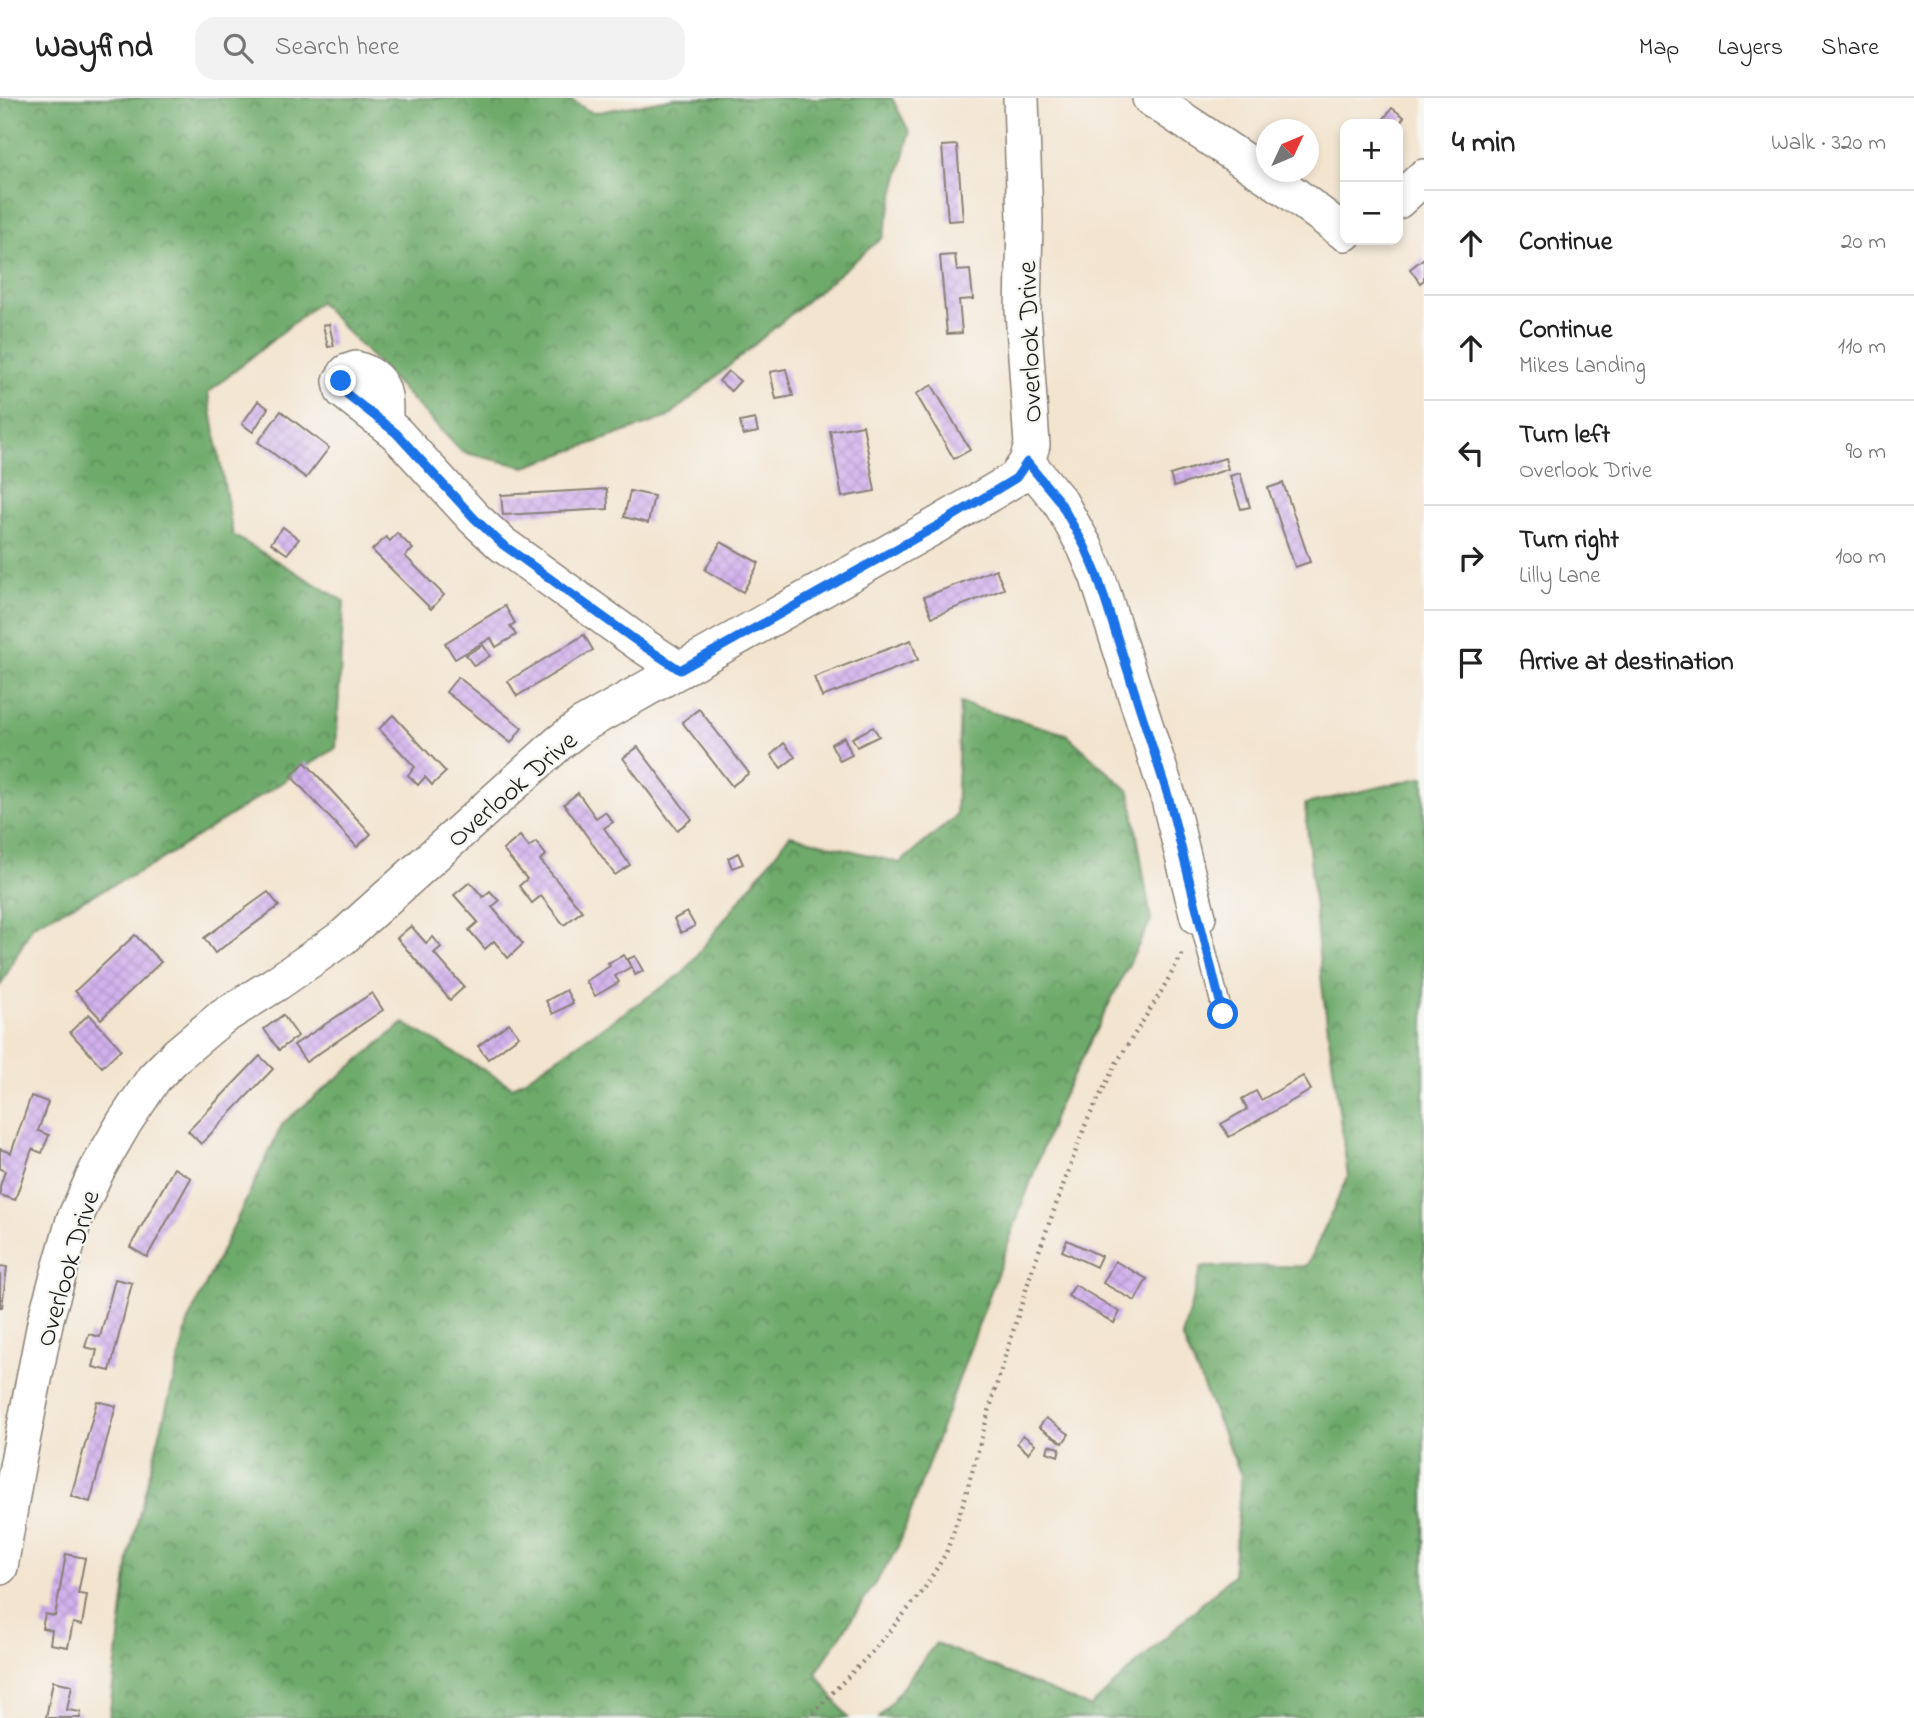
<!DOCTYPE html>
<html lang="en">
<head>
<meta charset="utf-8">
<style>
	body { margin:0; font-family:"Indie Flower",sans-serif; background:#f2f2f2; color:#222 }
	.controls { position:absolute; right:21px; top:21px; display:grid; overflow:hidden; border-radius:14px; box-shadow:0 4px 10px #0003 }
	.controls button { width:63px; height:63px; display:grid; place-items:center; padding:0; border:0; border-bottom:2px solid #e0e0e0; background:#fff; color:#222; font:35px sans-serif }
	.compass { position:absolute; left:1256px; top:21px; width:63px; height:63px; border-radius:50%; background:#fff; box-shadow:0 4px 10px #0003; rotate:46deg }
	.stop { position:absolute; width:21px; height:21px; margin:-16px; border:5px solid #1a73e8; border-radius:50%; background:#fff }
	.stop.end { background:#1a73e8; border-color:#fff; box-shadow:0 2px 7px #0008 }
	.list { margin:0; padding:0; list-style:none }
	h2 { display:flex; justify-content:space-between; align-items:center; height:91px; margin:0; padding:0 28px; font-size:30px }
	h2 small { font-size:23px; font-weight:400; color:#767676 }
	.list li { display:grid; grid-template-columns:46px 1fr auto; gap:21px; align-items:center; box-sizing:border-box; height:105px; padding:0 28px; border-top:2px solid #e0e0e0 }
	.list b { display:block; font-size:26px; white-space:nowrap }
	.list p { margin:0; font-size:23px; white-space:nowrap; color:#767676 }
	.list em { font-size:23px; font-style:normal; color:#767676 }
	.icon { flex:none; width:38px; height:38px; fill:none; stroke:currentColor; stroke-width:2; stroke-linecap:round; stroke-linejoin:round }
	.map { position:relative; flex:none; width:1424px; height:1620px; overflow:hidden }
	header { display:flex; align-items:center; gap:42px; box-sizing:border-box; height:98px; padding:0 35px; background:#fff; border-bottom:2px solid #e0e0e0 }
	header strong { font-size:33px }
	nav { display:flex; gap:38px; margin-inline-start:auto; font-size:24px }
	.search { width:490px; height:63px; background:#f2f2f2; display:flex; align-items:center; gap:18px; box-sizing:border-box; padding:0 24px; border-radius:21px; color:#767676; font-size:26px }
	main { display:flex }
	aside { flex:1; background:#fff }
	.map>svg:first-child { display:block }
</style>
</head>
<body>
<header>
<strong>Wayfind</strong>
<div class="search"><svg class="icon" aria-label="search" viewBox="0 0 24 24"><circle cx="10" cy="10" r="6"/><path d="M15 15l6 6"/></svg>Search here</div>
<nav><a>Map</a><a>Layers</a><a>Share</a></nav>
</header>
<main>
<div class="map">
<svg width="1424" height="1620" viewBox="0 0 1424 1620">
	<defs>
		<pattern id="forest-crowns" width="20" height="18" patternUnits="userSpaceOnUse" patternTransform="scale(1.75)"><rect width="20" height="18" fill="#6eaa6b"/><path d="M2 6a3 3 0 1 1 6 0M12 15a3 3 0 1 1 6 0" fill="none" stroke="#5a8a57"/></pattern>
		<pattern id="building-cross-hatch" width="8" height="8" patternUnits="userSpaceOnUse" patternTransform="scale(1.75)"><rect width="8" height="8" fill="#d2b0ed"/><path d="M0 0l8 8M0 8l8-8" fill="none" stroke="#b497cb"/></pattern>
	</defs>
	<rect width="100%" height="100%" fill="#f6f6f2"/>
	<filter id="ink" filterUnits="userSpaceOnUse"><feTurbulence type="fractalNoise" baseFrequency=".0143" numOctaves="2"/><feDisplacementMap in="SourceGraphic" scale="14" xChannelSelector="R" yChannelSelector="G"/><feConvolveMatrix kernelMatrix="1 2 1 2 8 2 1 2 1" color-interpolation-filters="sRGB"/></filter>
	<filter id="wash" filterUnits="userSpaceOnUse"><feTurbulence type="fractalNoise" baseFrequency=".00686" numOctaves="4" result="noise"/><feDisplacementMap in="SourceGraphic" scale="28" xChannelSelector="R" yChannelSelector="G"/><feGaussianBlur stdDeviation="1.57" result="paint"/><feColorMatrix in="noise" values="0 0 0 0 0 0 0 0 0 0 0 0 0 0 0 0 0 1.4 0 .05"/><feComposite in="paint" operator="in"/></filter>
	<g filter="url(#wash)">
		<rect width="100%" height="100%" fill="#f3e4cf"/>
		<!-- forest -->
		<g fill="url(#forest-crowns)" stroke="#456344" stroke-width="2">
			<polygon points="0,0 567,0 593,15 675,0 892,0 910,35 883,139 668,319 525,369 462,354 319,204 208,295 233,437 344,503 336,650 151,768 33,827 0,888"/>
			<polygon points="960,605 1066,636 1130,694 1151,822 1058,1008 897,1452 816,1575 848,1620 109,1620 130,1453 189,1221 283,1025 404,925 513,989 682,876 790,737 900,765 956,718"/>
			<polygon points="1424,679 1424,1620 879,1620 936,1545 1090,1609 1233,1477 1241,1377 1182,1239 1201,1169 1307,1168 1348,1079 1322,887 1305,706"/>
		</g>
		<g id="blocks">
			<!-- building -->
			<g fill="url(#building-cross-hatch)">
				<polygon points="1392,10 1404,19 1399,26 1380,26"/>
				<polygon points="957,47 963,122 948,123 942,48"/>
				<polygon points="955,157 957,173 970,172 973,201 959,202 962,235 947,236 940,158"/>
				<polygon points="1424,160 1424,182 1420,185 1410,171"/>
				<polygon points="329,226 334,248 328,249 323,227"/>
				<polygon points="786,271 793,298 776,301 770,274"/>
				<polygon points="728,273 740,283 731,293 719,283"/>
				<polygon points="932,287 970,352 954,361 916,296"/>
				<polygon points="258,303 268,310 253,334 242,326"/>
				<polygon points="281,313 329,350 306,380 258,344"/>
				<polygon points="755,321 758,334 743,337 740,324"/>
				<polygon points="863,327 875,393 842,399 830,333"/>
				<polygon points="1225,360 1228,371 1174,389 1170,377"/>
				<polygon points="1240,375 1250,409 1241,411 1230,378"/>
				<polygon points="1283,385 1310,464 1295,469 1268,390"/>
				<polygon points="607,391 608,411 503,417 501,397"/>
				<polygon points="630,393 654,398 648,425 624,419"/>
				<polygon points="283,429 299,441 287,456 271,445"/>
				<polygon points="397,435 413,451 405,458 444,497 431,511 372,452 386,439 390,443"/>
				<polygon points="721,444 759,465 743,494 705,472"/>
				<polygon points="996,471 1004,491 932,519 924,499"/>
				<polygon points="505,508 515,525 510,528 516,537 496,549 491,540 455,561 445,545"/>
				<polygon points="584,537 593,552 517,598 508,583"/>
				<polygon points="911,542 918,562 822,599 814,579"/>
				<polygon points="483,547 490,558 474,568 466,557"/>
				<polygon points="458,579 522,630 511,645 446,594"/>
				<polygon points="699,611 749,675 732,688 682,624"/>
				<polygon points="393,617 446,674 432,687 425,679 418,687 408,677 415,669 379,631"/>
				<polygon points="873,629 879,638 857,649 852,640"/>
				<polygon points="844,639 852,657 840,663 831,646"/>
				<polygon points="784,645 795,659 781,670 771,657"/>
				<polygon points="638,649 692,721 677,732 623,660"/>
				<polygon points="305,664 371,736 357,749 291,678"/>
				<polygon points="578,695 596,720 605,714 613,724 604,730 630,767 615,777 564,706"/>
				<polygon points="520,738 529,749 536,744 546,757 540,762 582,813 564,827 541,798 532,805 519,788 527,781 503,752"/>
				<polygon points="738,755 743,766 732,770 728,760"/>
				<polygon points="470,784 483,799 490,793 499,803 492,809 523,846 508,860 494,843 485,851 469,832 478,824 454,797"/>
				<polygon points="268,794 279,808 215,855 204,840"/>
				<polygon points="687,814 695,828 681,835 674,821"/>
				<polygon points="411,828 426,845 433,839 441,849 434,855 464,889 450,902 397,840"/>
				<polygon points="135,837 161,864 101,921 75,893"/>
				<polygon points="624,857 631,869 615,878 619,884 595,898 586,883 610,868 608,865"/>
				<polygon points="635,858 643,873 635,877 628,861"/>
				<polygon points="566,892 573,905 553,916 546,903"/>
				<polygon points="372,895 383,912 306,964 294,947"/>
				<polygon points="89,916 121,951 102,969 70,934"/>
				<polygon points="283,917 298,938 279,952 264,931"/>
				<polygon points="509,925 519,938 488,961 478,948"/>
				<polygon points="260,958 273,971 201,1046 188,1033"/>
				<polygon points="1303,978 1311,992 1229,1039 1221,1026 1247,1011 1242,1001 1256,993 1261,1002"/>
				<polygon points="31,998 48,1004 38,1033 49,1037 42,1055 32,1051 15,1102 0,1097 0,1088 5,1073 0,1071 0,1051 11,1055"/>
				<polygon points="174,1070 191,1080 147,1159 130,1149"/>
				<polygon points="1067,1142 1101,1158 1096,1169 1062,1153"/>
				<polygon points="1115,1163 1147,1181 1135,1203 1103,1185"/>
				<polygon points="0,1168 7,1169 2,1209 0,1209"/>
				<polygon points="115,1181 132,1185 110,1273 93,1269 97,1252 85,1249 89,1236 100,1239"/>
				<polygon points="1075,1187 1120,1214 1114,1225 1068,1198"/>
				<polygon points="97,1303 116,1308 90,1404 71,1398"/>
				<polygon points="1046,1320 1069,1336 1063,1345 1039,1329"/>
				<polygon points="1023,1337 1035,1346 1028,1355 1017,1345"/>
				<polygon points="1049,1347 1060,1350 1058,1358 1047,1354"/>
				<polygon points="66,1456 85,1460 78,1496 87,1497 82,1527 73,1525 68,1549 50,1546 52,1532 42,1530 45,1516 55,1518"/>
				<polygon points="53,1583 72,1587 67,1612 81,1614 80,1620 46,1620"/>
			</g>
		</g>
	</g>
	<g filter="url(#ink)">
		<use href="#blocks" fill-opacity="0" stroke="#888076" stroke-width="2"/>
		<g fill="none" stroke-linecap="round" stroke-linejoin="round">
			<!-- lane casing -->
			<g stroke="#888076" stroke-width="21">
				<polyline id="lane" points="1198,819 1223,916"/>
			</g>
			<!-- street casing -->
			<g stroke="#888076" stroke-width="38">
				<g id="street">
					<polyline points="1150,0 1288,92 1345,135"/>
					<polyline points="1398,103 1424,79"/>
					<path d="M356 271C387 280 385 298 385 326L343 293 341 283 347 274Z"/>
					<polyline points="385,326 396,335 474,420 502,446 642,547 680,572"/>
					<polyline points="1027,364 1060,404 1085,449 1097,477 1169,701 1198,819"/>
					<polyline points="0,1469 16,1374 46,1220 74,1122 97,1072 124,1025 154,980 178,956 221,920 277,885 342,840 560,644 582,627 937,427 1016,380 1027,364 1032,347 1023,213 1025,123 1021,0"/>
				</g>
			</g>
			<!-- path -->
			<polyline stroke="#888076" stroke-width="4.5" stroke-dasharray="2 5" stroke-linecap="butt" points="808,1620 872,1554 923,1493 946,1455 964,1403 994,1295 1032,1172 1086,1025 1117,964 1158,899 1183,855"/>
			<!-- lane -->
			<use href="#lane" stroke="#fff" stroke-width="18"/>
			<!-- street -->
			<use href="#street" stroke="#fff" stroke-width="35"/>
		</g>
	</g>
	<g fill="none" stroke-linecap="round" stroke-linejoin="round" filter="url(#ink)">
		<!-- route -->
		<polyline stroke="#1a73e8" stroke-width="9" points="341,283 343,293 396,335 474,420 502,446 642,547 680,572 937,428 1016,380 1027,364 1060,404 1085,449 1097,477 1169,701 1223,916"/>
	</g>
	<g text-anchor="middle" stroke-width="5" stroke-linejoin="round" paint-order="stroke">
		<!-- street labels -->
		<g font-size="28" fill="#1c1c1c" stroke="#f6f6f2">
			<text transform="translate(1028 244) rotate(-92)" y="10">Overlook Drive</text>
			<text transform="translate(511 690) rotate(-41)" y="10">Overlook Drive</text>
			<text transform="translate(66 1170) rotate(-73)" y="10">Overlook Drive</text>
		</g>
	</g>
</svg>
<div class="controls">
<button>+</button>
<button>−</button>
</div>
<svg class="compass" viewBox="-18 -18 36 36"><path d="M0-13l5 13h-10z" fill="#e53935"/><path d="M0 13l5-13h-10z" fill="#767676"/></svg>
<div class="stop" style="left:1223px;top:916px"></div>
<div class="stop end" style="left:341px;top:283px"></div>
</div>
<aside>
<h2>4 min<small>Walk · 320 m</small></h2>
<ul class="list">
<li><svg class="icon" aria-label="ahead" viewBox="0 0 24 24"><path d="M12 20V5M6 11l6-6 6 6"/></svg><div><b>Continue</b></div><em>20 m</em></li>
<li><svg class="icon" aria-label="ahead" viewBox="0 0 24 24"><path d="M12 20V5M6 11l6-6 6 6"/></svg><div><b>Continue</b><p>Mikes Landing</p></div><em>110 m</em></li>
<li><svg class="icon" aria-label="left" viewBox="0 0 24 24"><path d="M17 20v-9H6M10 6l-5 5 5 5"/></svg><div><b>Turn left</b><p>Overlook Drive</p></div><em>90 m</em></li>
<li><svg class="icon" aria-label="right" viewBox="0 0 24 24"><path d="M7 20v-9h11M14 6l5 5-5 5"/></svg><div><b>Turn right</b><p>Lilly Lane</p></div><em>100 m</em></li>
<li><svg class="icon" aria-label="arrive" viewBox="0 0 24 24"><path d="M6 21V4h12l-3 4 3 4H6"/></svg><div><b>Arrive at destination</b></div></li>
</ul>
</aside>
</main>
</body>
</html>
